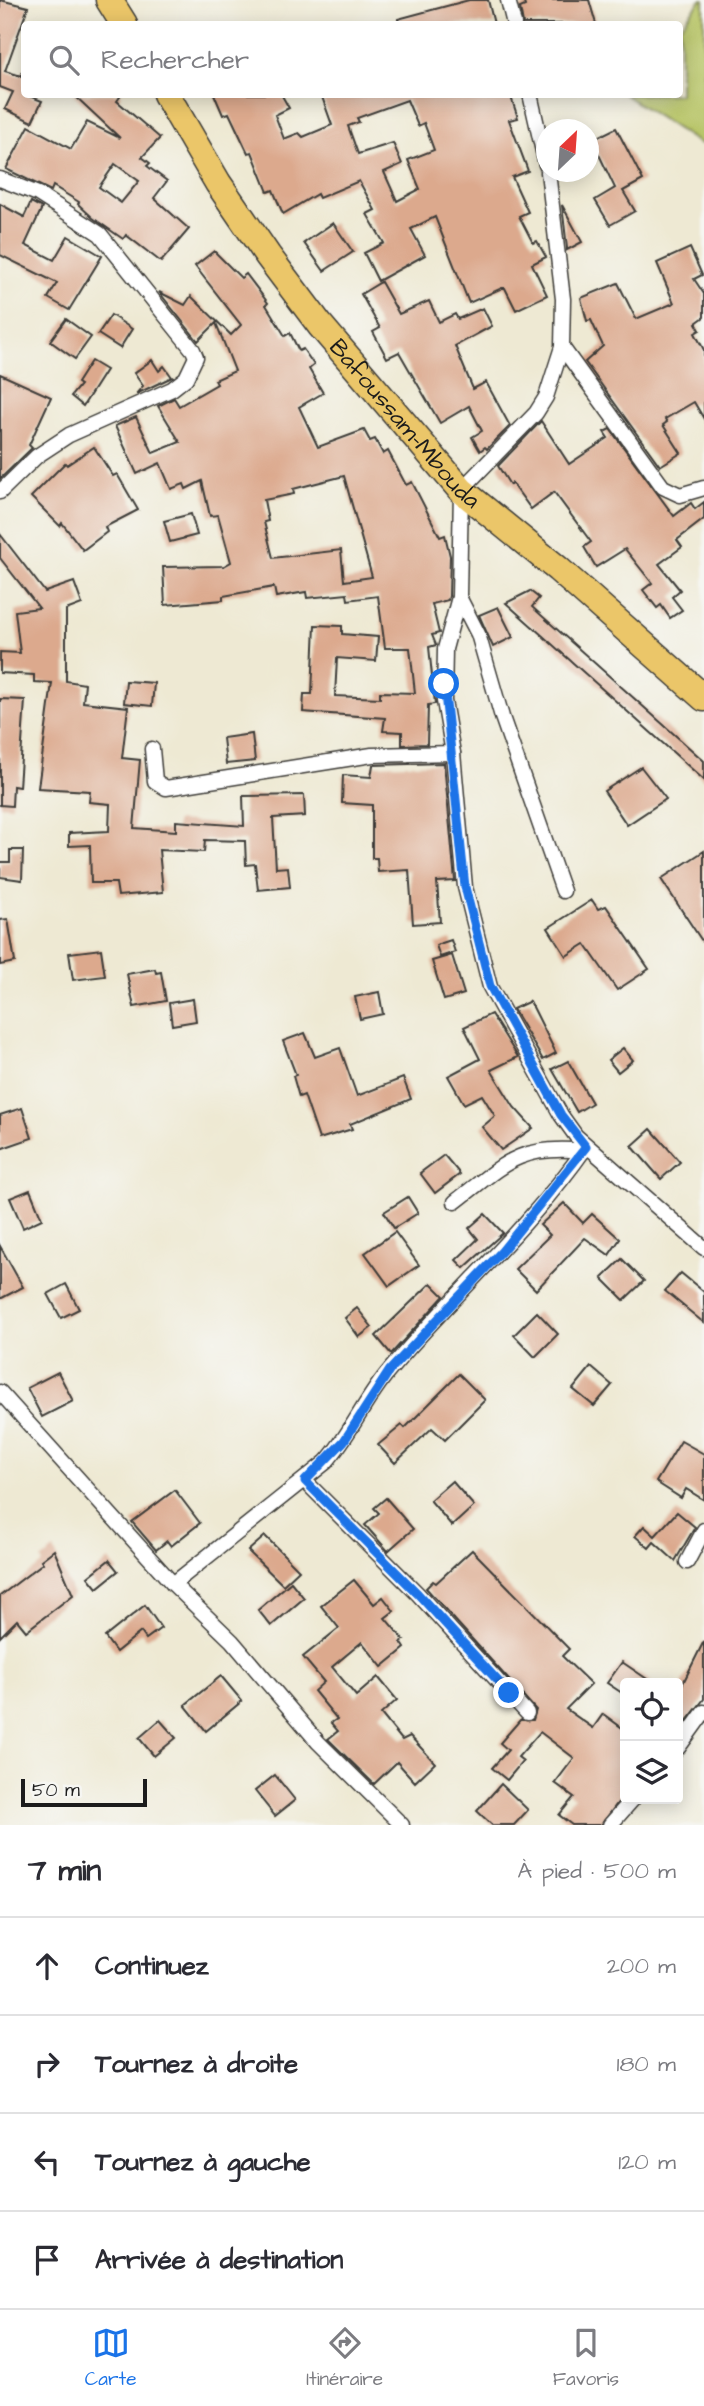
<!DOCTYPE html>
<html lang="fr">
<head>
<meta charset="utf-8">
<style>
	body { margin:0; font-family:"Architects Daughter",sans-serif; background:#f7f7f7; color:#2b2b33 }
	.controls { position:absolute; right:21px; bottom:21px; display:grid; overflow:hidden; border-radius:7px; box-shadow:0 4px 18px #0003 }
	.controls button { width:63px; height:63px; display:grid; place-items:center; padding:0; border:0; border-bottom:2px solid #e1e1e2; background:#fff; color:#2b2b33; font:35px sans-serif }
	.compass { position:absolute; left:536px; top:119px; width:63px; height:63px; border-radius:50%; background:#fff; box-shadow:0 4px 18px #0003; rotate:25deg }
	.scale { position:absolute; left:21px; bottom:18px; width:126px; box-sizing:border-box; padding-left:7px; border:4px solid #1c1c1c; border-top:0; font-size:19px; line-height:24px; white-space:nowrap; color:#1c1c1c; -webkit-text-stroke:5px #f6f6f2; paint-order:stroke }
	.stop { position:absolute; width:21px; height:21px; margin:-16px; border:5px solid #1a73e8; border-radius:50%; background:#fff }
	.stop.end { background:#1a73e8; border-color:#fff; box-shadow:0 2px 7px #0008 }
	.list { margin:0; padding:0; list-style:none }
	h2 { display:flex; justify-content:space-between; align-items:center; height:91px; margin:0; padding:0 28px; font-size:30px }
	h2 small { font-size:23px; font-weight:400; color:#7c7c81 }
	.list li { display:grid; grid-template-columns:46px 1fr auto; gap:21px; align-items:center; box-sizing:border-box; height:98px; padding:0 28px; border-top:2px solid #e1e1e2 }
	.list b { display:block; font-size:26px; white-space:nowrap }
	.list em { font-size:23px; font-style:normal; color:#7c7c81 }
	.icon { flex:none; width:38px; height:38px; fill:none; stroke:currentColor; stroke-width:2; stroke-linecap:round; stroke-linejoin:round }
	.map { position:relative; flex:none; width:704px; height:1825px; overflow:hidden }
	.search { position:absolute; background:#fff; box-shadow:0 4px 18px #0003; left:21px; right:21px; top:21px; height:77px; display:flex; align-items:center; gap:18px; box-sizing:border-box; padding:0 24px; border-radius:7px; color:#7c7c81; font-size:26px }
	.sheet { height:483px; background:#fff }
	nav { display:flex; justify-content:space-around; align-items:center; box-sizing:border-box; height:98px; border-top:2px solid #e1e1e2; background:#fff; font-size:19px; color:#7c7c81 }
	nav a { display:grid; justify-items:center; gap:4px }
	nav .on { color:#1a73e8 }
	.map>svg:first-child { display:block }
</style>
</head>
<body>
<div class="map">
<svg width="704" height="1825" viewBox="0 0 704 1825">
	<rect width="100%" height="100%" fill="#f6f6f2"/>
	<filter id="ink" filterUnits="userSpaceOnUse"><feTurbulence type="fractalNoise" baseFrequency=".0143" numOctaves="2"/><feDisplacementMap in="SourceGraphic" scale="14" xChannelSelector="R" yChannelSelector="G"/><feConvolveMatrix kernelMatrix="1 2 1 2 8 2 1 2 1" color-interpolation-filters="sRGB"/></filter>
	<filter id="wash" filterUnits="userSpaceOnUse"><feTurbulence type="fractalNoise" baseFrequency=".00686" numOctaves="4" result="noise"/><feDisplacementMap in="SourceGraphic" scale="28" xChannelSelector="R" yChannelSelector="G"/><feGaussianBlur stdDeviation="1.57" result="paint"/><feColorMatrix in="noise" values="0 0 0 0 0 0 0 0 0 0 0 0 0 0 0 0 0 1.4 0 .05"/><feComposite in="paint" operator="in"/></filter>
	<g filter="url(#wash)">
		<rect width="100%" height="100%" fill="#eee9d3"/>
		<!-- green -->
		<polygon fill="#b7c466" stroke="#6a7041" stroke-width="2" points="701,0 704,0 704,142 700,144 625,95 680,94 680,27"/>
		<g id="blocks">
			<!-- building -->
			<g fill="#dca98d" fill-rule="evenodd">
				<polygon points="0,0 28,7 5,71 21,76 24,68 24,94 42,101 32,122 5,109 13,92 0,87"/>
				<polygon points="469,0 488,0 494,24 398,24 398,19"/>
				<polygon points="523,0 589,0 596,24 523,24 520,8 525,6"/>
				<path d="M73 94H122L117 101 160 138 142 157 150 163 147 166 167 181 154 198 189 229 161 262 126 235 123 239 93 218 78 204 79 202 53 186 51 191 6 169 29 126 71 149 87 122 120 138ZM115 164 139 181 121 203 99 187Z"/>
				<path d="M214 94H281L289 108 275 115 284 139 299 133 303 137 332 125 321 94H510L518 118 509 120 528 171 512 177 528 212 519 216 533 243 537 241 546 257 532 264 547 295 516 310 505 288H502L469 303 435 217 411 229 425 255 378 281 364 253 384 243 367 214 375 210 359 181 319 198 317 194 283 214 273 190 268 192 252 152 248 153 229 113 223 115ZM407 100 418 126 424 123 434 150 408 160 420 189 397 201 384 172 402 164 393 143 358 154 348 126 359 122 357 118Z"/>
				<polygon points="616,128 643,180 623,191 635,211 610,225 595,200 615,188 592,140"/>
				<polygon points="31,202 42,208 25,245 54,260 68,236 102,256 69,310 48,298 57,283 0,255 0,204 24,217"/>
				<polygon points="562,205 582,242 567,250 567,248"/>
				<polygon points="333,223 353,252 324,271 304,243"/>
				<polygon points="690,248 702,275 694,279 704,294 704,317 696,323 700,330 695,333 704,350 704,419 694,402 665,419 667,422 663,425 681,453 660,466 585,362 603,346 591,320 587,321 581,298 618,283 636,319 674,303 657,263"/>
				<path d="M214 251 241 278 246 274 268 303 266 305 285 336 290 333 299 351 303 349 314 365 309 369 323 393 299 407 318 447 364 430 370 441 375 439 383 454 388 451 406 485 412 482 440 537 445 535 450 556 449 596 448 600 432 604 439 633 432 635 436 645 429 647 435 704 428 705 427 744 402 745V732L383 731 385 718 303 712 304 694H312L315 625 342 626V634L378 637 376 661 337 658 335 696 380 698V692L415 693 410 648H385L378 596 348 600 347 594 307 598 306 592 276 597 274 587 223 596V600L165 605 163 567 224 566 231 562 218 515 210 516 202 481 186 489 184 484 171 489 160 463 137 474 115 426 136 417 153 453 180 442 158 406 174 398 179 406 217 384 215 380 235 371 216 323 198 341 159 292 185 305 191 296 231 335 241 325 195 266ZM344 476 372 577 344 581 341 550 273 558 264 522 268 521 264 500 294 494 293 489Z"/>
				<polygon points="381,282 399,314 429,301 439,322 455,314 458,319 483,308 492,326 455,346 473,389 486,382 510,426 487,449 485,447 480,451 472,437 482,431 469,406 440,423 399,352 387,358 373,332 380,328 361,294"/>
				<polygon points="111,315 132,329 120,348 98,334"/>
				<polygon points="66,319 91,337 75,359 50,341"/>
				<polygon points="152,360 159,371 164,366 172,377 136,394 143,386 134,373"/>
				<polygon points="91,361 106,370 83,406 71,396 80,385 77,383"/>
				<polygon points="0,374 51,397 29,445 32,448 0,479"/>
				<polygon points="541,421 569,464 608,438 604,432 610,429 674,516 691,503 695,509 704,502 704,519 677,540 682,547 659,564 680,590 672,597 682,610 670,618 661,605 657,608 643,590 652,583 625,549 596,567 584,547 591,542 554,492 531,509 512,483 510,485 498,466"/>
				<polygon points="94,447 113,476 117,474 138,510 105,527 107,532 83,550 62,523 60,526 31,497 65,463 67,465"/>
				<polygon points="191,514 197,535 170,542 164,521"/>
				<polygon points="0,534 45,592 74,582 82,604 66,610 66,681 85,684 83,702 128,707 122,758 140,760 134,828 176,831 176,821 244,826 243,796 304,795 305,816 273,818 276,868 288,867 290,887 258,890 255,864 246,865 245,841 205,840 204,852 159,850 163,892 118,896 116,883 91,883 90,845 69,846 69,833 109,831 110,804 89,802 90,791 38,788 52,683 34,682 34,675 0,673 0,652 20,653 15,611 39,608 0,558"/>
				<polygon points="530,591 539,598 532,607 704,761 704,780 506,603"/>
				<polygon points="498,607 513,637 493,647 479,615"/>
				<polygon points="126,681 154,683 152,706 124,703"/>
				<polygon points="0,699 25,700 19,787 13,786 12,806 0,805"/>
				<polygon points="252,734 255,761 226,764 223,738"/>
				<polygon points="444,763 455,881 437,882 440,922 413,924 409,870 378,872 377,858 372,858 372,805 342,803 343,775 371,777 373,765"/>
				<polygon points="641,767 666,799 627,825 604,791"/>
				<polygon points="10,850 23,850 22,880 0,877 0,862 10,862"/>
				<polygon points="704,851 704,944 661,879"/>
				<polygon points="592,900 598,909 606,906 649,969 617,990 585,944 566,956 548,928"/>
				<polygon points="8,919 15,962 0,965 0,920"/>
				<polygon points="451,940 455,952 440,957 436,945"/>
				<polygon points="101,949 105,976 73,980 69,953"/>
				<polygon points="452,955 464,994 444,1000 432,961"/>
				<polygon points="155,969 156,973 161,972 166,1001 134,1007 127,974"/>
				<polygon points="379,992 383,1014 360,1019 355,997"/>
				<polygon points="193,999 196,1021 172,1025 169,1003"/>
				<polygon points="530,1001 556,1053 543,1060 513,1009"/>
				<polygon points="491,1014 518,1057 491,1070 514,1107 533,1128 501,1150 482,1127 495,1116 482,1095 464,1104 448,1076 480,1059 464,1027"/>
				<polygon points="305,1033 315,1057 340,1048 357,1096 403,1078 411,1099 350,1124 352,1129 319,1139 304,1095 299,1097 293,1076 296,1075 283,1041"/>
				<polygon points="623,1048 633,1060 618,1072 608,1060"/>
				<polygon points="568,1061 592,1103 577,1112 552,1069"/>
				<polygon points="22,1108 32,1138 0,1149 0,1115"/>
				<polygon points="651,1129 680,1162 661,1179 632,1146"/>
				<polygon points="444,1155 460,1174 435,1193 420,1173"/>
				<polygon points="30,1190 42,1219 23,1228 10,1198"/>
				<polygon points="408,1197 418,1213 394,1228 384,1212"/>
				<polygon points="564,1203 583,1223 592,1214 620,1239 609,1255 585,1238 536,1290 515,1269 550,1235 540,1225"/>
				<polygon points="485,1214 503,1233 464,1268 456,1260 478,1239 469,1228"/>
				<polygon points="395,1232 419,1265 389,1286 365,1253"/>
				<polygon points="0,1246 23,1287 0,1299"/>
				<polygon points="622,1259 644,1281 624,1300 602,1278"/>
				<polygon points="681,1273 704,1292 704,1323 665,1291"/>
				<polygon points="431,1283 444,1296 391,1354 376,1336"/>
				<polygon points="66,1284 79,1309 61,1318 48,1294"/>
				<polygon points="357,1308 372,1327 359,1337 345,1318"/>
				<polygon points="537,1312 558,1334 535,1357 514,1335"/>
				<polygon points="591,1367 612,1385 594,1406 573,1389"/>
				<polygon points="58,1372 73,1401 42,1417 27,1388"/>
				<polygon points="459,1374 485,1400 445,1440 432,1428 395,1463 378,1445 402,1425 405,1428"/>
				<polygon points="681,1441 704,1454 704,1500 686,1489 681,1498 656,1482"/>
				<polygon points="452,1481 474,1506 452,1526 430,1500"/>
				<polygon points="175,1490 200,1523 171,1546 167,1541 156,1550 132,1522"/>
				<polygon points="386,1498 413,1529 388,1551 365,1525 379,1513 374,1508"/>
				<polygon points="677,1512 695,1527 675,1561 654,1542 649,1548 635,1536 644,1526 655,1536"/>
				<polygon points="265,1536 299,1570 283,1585 248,1551"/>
				<polygon points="54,1550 73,1595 26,1631 17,1620 0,1637 0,1596 43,1563 41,1560"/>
				<polygon points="472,1550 569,1649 562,1656 591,1684 566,1709 593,1728 603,1714 625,1730 625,1793 601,1825 572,1825 559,1815 574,1797 555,1783 574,1758 540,1732 518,1757 523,1761 507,1780 492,1768 508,1750 500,1743 520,1720 533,1720 536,1710 426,1588 433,1581 436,1583"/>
				<polygon points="109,1560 118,1571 97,1588 88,1577"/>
				<polygon points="354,1580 374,1604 383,1597 394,1611 385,1618 404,1640 401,1642 405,1648 382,1667 362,1642 332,1667 356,1696 378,1677 397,1700 381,1714 402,1740 410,1736 435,1763 415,1782 397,1762 374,1784 328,1739 338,1731 331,1723 337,1719 314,1691 324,1682 303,1657 339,1628 321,1606"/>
				<polygon points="291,1582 304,1598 271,1626 258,1610"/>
				<polygon points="145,1605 161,1628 146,1639 141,1632 116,1652 105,1637"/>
				<polygon points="704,1641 704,1699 678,1732 678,1693"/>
				<polygon points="622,1662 653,1683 625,1683 625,1695 607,1683"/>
				<polygon points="221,1676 242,1701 206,1731 185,1705"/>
				<polygon points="160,1720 176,1738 154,1756 139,1738"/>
				<polygon points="275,1775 295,1800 275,1816 255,1791"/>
				<polygon points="501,1784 528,1810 514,1825 492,1825 477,1811"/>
			</g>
		</g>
	</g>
	<g filter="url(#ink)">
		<use href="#blocks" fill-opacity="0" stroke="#3c3b37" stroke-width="2"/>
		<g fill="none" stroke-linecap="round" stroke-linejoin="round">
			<!-- street casing -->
			<g stroke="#3c3b37" stroke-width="17">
				<g id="street">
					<polyline points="508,0 514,24"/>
					<polyline points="530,94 546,165"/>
					<polyline points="548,172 563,299 562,347 546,397 536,413 461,490 459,597 445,649 444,701 453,753 465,887 490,987 561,1115 576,1136 704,1248"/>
					<polyline points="0,179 38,194 100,234 193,350 196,357 186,378 172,389 69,435 37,456 0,492"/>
					<polyline points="562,347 663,487 680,495 704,488"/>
					<polyline points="459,597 478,634 502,717 563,891"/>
					<polyline points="152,749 155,781 166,788 372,755 453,753"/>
					<path d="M455 1202C503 1165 518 1144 584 1151"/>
					<polyline points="0,1392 173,1584 232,1641 318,1742 402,1825"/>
					<polyline points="305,1481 418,1594 527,1713"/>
					<polyline points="687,1562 704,1530"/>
					<path d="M173 1584 326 1462C351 1434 365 1399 389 1371 453 1294 529 1229 586 1147"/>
					<polyline points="678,1748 704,1712"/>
					<polyline points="610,1825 633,1799"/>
				</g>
			</g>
			<!-- highway casing -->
			<g stroke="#3c3b37" stroke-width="29">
				<g id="highway">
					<polyline points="109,0 124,24"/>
					<path id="s1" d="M166 94 218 183 268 256 320 325 461 490 558 569 704 698"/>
				</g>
			</g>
			<!-- street -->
			<use href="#street" stroke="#fff" stroke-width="14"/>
			<!-- highway -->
			<use href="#highway" stroke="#ebc669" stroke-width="26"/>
		</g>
	</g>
	<g fill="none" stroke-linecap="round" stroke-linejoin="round" filter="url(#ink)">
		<!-- route -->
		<polyline stroke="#1a73e8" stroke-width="9" points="444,684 465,887 490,986 561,1115 586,1147 502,1251 390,1370 344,1441 305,1481 418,1594 509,1693"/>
	</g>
	<g text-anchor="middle" stroke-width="6" stroke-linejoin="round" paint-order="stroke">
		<!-- street labels -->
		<g font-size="24" fill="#1c1c1c" stroke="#f6f6f2">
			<text dy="8" stroke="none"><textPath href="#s1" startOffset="408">Bafoussam-Mbouda</textPath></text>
		</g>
	</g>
</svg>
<div class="controls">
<button><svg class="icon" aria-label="locate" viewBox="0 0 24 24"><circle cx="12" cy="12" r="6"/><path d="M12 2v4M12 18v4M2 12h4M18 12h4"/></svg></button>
<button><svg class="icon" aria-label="layers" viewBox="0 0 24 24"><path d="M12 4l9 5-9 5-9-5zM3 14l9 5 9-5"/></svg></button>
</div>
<svg class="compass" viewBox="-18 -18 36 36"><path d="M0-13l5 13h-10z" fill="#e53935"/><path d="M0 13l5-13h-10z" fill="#7c7c81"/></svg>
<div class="scale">50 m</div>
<div class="stop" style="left:444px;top:684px"></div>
<div class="stop end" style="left:509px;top:1693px"></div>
<div class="search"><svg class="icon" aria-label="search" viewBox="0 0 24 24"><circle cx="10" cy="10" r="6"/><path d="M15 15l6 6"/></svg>Rechercher</div>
</div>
<section class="sheet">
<h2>7 min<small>À pied · 500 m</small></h2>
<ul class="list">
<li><svg class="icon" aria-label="ahead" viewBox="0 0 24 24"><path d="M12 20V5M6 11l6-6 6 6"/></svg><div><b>Continuez</b></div><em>200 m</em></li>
<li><svg class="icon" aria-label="right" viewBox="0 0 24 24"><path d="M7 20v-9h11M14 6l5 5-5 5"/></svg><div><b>Tournez à droite</b></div><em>180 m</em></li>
<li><svg class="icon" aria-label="left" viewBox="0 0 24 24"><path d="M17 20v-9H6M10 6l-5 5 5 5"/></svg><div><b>Tournez à gauche</b></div><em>120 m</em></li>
<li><svg class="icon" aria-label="arrive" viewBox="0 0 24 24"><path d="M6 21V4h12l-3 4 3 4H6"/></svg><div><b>Arrivée à destination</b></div></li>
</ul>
</section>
<nav>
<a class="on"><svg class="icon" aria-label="map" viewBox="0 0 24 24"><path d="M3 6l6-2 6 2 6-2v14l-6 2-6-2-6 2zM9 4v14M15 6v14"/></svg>Carte</a>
<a><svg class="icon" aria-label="directions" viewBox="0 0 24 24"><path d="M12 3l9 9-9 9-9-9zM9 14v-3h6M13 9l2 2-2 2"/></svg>Itinéraire</a>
<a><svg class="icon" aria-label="saved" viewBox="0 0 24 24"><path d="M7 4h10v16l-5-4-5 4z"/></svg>Favoris</a>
</nav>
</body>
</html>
